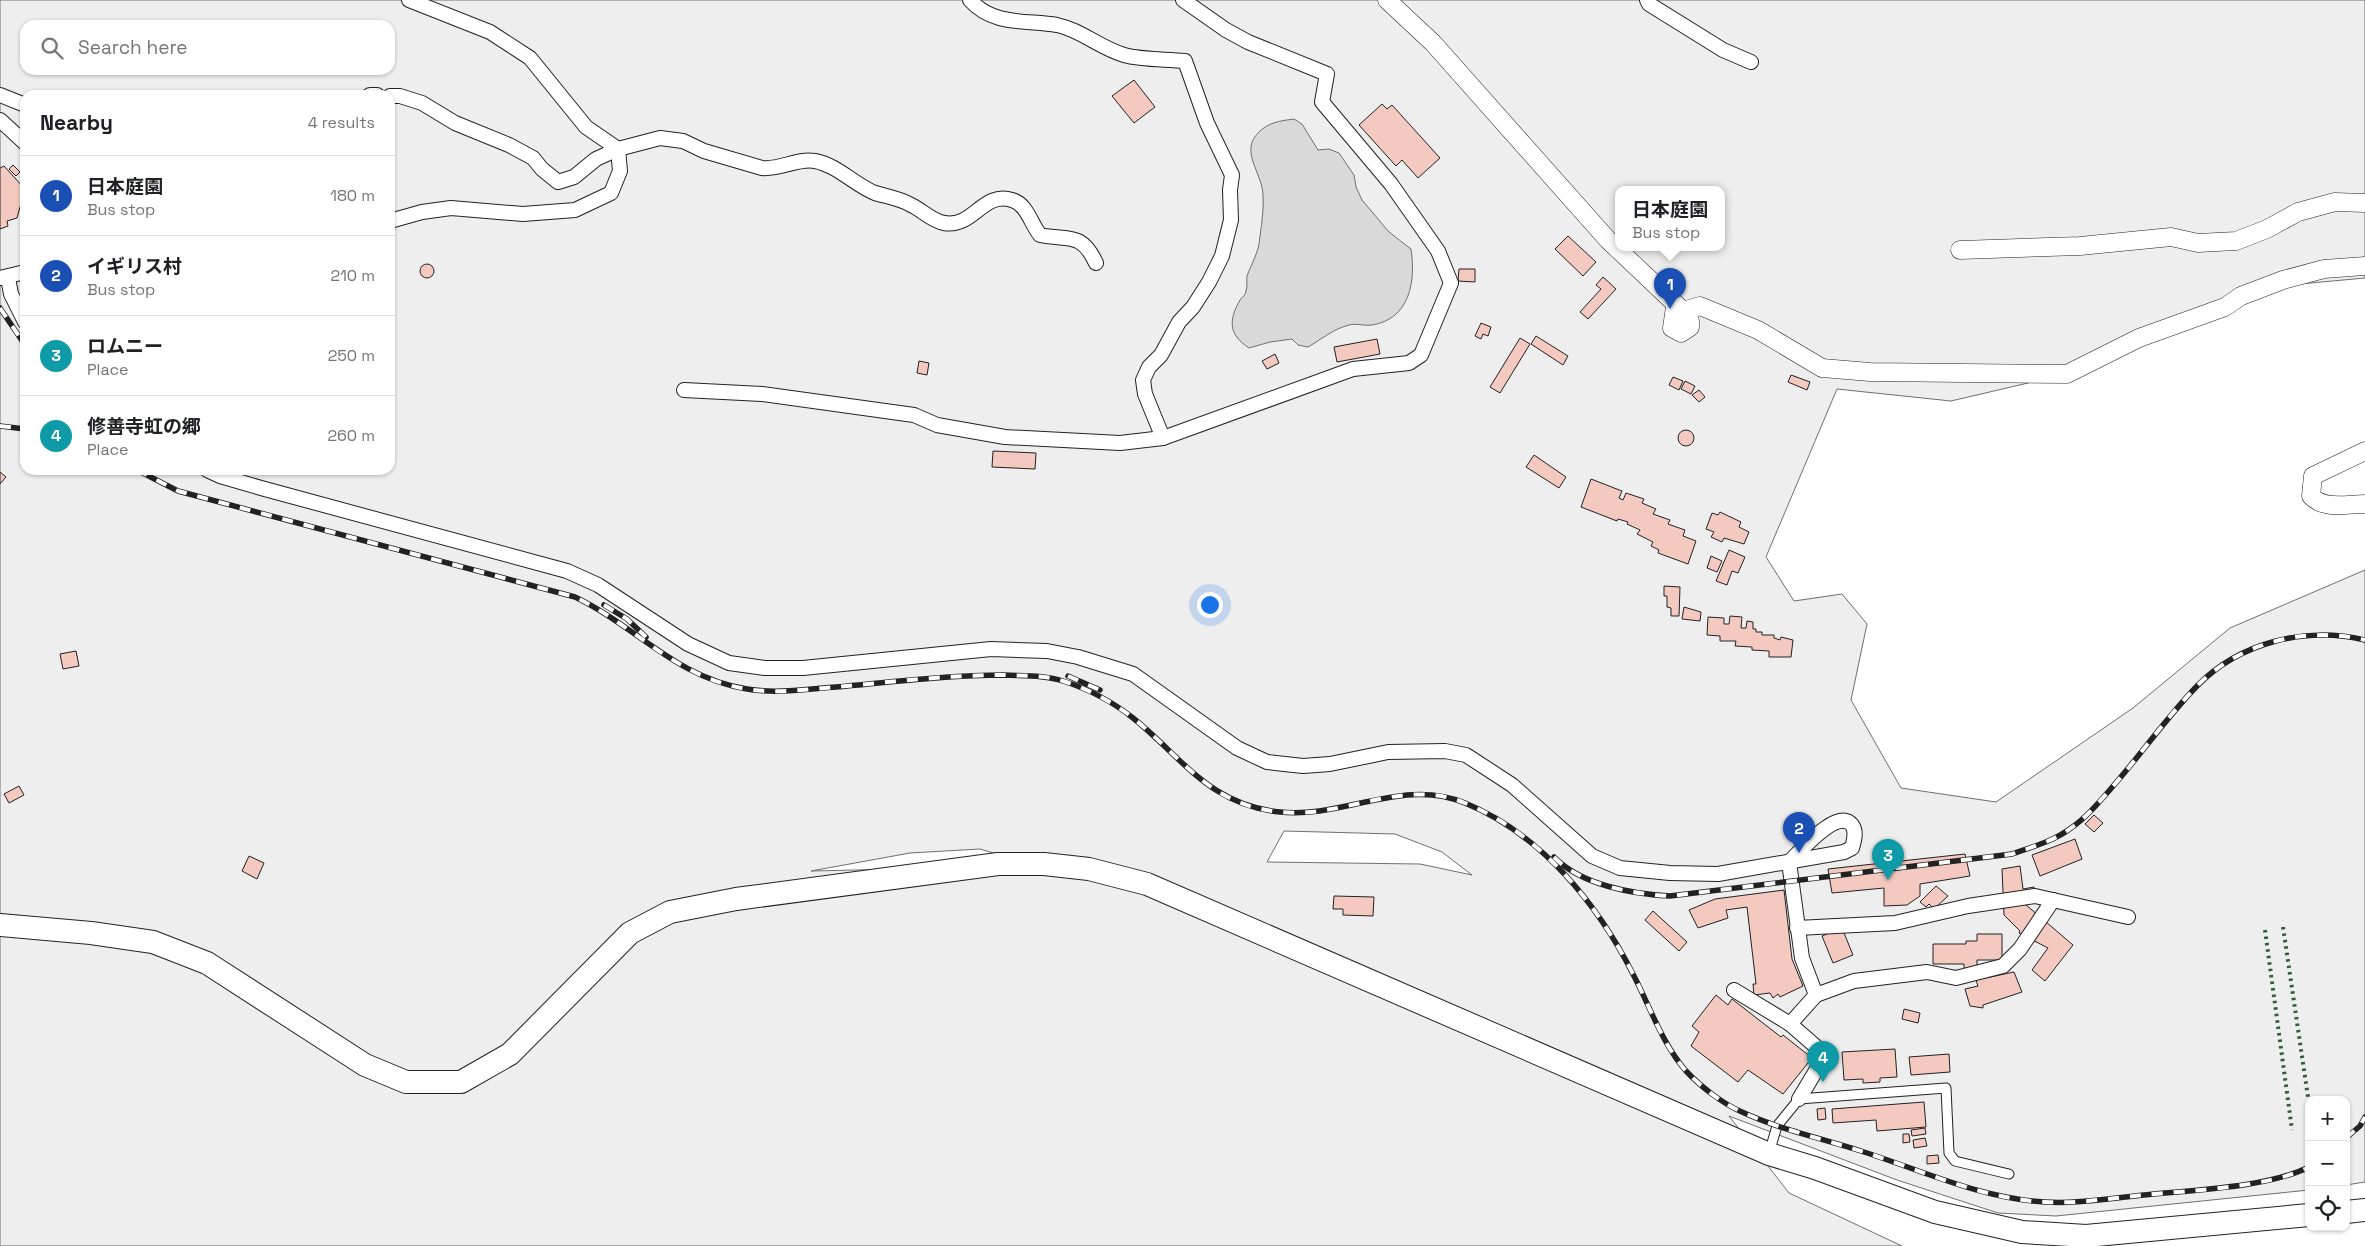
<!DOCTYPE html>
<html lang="en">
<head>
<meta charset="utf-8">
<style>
	body { margin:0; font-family:"Space Grotesk","Noto Sans JP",sans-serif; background:#f6f6f6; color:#202124 }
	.controls { position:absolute; right:15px; bottom:15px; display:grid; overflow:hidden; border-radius:10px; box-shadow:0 1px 4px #0004 }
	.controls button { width:45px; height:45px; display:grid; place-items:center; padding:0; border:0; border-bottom:1px solid #e0e0e0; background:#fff; color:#202124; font:25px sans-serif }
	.you { position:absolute; left:1209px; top:604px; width:18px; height:18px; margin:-12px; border:4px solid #fff; border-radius:50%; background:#1a73e8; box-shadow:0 0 0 8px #1a73e833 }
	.badge { display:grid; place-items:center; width:32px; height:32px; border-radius:50%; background:#c62828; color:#fff; font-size:16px; font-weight:700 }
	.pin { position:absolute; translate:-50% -41px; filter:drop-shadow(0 1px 2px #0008) }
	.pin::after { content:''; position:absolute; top:26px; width:18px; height:15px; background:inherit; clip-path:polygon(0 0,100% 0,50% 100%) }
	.popup { position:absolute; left:1615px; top:186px; width:110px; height:65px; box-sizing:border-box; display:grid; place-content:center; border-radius:10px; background:#fff; filter:drop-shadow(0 1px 4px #0005); font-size:16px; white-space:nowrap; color:#757577 }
	.popup b { font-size:19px; color:#202124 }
	.popup::after { content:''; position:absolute; left:50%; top:100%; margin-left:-10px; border:10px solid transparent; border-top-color:#fff }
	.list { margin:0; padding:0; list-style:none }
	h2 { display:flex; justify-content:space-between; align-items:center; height:65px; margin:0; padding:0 20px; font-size:21px }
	h2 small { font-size:16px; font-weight:400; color:#757577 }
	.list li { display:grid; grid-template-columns:32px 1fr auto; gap:15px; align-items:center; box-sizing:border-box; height:80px; padding:0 20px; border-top:1px solid #e0e0e0 }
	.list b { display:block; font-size:19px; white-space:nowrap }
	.list p { margin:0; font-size:16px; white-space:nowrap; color:#757577 }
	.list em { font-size:16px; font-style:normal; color:#757577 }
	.icon { flex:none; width:28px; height:28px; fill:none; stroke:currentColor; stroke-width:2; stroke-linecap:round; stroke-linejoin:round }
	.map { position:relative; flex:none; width:2365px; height:1246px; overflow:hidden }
	.search { position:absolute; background:#fff; box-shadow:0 1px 4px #0004; left:20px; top:20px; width:375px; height:55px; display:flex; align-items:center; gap:12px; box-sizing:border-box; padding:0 18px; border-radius:15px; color:#757577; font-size:19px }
	.panel { position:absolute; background:#fff; box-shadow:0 1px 4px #0004; left:20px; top:90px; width:375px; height:385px; border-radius:15px }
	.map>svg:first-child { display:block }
</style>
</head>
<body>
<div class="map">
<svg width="2365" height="1246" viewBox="0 0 2365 1246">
	<rect width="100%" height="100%" fill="#fff"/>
	<!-- green -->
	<path fill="#eee" stroke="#6f6f6f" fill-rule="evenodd" d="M0 0H2365V278L2267 287 2071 373 1951 401 1837 389 1766 557 1794 601 1842 594 1867 624 1851 700 1901 788 1996 802 2133 708 2230 628 2365 570V1182L2346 1185V1100H2309V1190L2056 1216 1998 1213 1897 1180 1729 1116 1789 1193 1902 1246H0ZM25 25H390V70H25ZM25 95H390V470H25ZM1619 190H1721V248H1619ZM1284 831 1395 834 1442 852 1472 875 1420 864 1267 862ZM980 849 1037 866 811 871 910 853Z"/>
	<!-- water -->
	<path fill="#d9d9d9" stroke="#6f6f6f" d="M1294 119 1302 124 1318 150 1329 149 1339 153 1354 175 1356 187 1362 200 1389 232 1411 249C1416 281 1410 319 1372 325 1364 326 1356 323 1349 325 1333 329 1322 339 1308 347L1298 345 1292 339 1270 342 1249 348C1229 335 1228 321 1240 300 1242 297 1246 295 1246 291 1248 286 1246 281 1247 276 1251 265 1257 255 1259 244 1261 228 1264 211 1263 195 1262 172 1239 151 1259 132 1269 122 1280 121 1294 119Z"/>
	<!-- building -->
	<g fill="#f3c9c0" stroke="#222">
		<polygon points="1134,80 1155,107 1134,123 1112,96"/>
		<polygon points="1382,104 1387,109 1392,105 1440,158 1418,178 1402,160 1396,166 1359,125"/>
		<polygon points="13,165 20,172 16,176 9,169"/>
		<polygon points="4,166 25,189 17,218 7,221 8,226 0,229 0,168"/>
		<polygon points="1568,236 1596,262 1583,276 1555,249"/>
		<circle cx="427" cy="271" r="7"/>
		<polygon points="1459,269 1475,269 1475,282 1458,281"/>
		<polygon points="1603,277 1616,289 1588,319 1580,312 1601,289 1596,285"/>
		<polygon points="1481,323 1491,327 1488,336 1483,334 1481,339 1475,336"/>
		<polygon points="1536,336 1568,356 1563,365 1531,344"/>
		<polygon points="1520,338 1530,344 1500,393 1490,387"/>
		<polygon points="1377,339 1380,354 1337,362 1334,347"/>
		<polygon points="1275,354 1279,363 1267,369 1262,361"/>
		<polygon points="919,361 929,363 927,375 917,373"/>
		<polygon points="1791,375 1810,382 1807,390 1788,382"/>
		<polygon points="1673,377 1683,381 1679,390 1669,385"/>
		<polygon points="1685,381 1695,386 1691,394 1681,389"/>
		<polygon points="1699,390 1705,397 1699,402 1692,395"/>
		<circle cx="1686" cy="438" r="8"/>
		<polygon points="993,451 1036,453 1035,469 992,467"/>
		<polygon points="1534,455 1566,477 1559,488 1526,467"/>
		<polygon points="0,472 6,477 0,484"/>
		<polygon points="1591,479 1622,491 1619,498 1623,500 1626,493 1644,499 1642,503 1656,509 1653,514 1670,520 1668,524 1685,530 1683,536 1696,541 1688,564 1658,553 1659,550 1651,546 1653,542 1637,534 1640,530 1627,524 1628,522 1618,519 1617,521 1581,507"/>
		<polygon points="1720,512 1741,522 1739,527 1749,532 1744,544 1724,538 1722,542 1711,537 1714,532 1706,529 1712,513 1718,515"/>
		<polygon points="1729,550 1745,557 1738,573 1732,571 1727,585 1716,581"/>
		<polygon points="1711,556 1722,561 1717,572 1707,568"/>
		<polygon points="1664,586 1680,587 1679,616 1671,616 1671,608 1667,607 1667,596 1664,596"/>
		<polygon points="1684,607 1701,612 1700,621 1682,619"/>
		<polygon points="1730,616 1742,617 1741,628 1746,628 1747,621 1753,622 1753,629 1756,629 1756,632 1762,632 1762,635 1774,635 1774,638 1780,640 1781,637 1793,640 1791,657 1769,657 1769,651 1752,650 1752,647 1735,646 1736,641 1720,641 1720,636 1707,635 1708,617 1724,618 1724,624 1729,624"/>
		<polygon points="76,651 79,666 63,669 60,654"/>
		<polygon points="19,786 24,795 9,803 4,794"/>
		<polygon points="2094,815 2103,823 2094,832 2085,824"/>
		<polygon points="2075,839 2082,859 2040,876 2032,855"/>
		<polygon points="1965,854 1970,876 1920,884 1920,896 1907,905 1884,906 1884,888 1832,893 1828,869"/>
		<polygon points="249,856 264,863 257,879 242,871"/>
		<polygon points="2020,866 2023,889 2034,887 2036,903 2025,904 2073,945 2045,981 2032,970 2048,948 2019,933 2020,931 2004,915 2002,869"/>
		<polygon points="1936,886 1948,896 1934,909 1929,904 1926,907 1920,902"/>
		<polygon points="1784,890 1792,959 1803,986 1780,997 1778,994 1773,998 1770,993 1754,995 1753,984 1756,984 1747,907 1726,910 1728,918 1698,928 1689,910 1715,899"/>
		<polygon points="1334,896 1374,897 1373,916 1343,915 1343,909 1333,909"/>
		<polygon points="1653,911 1687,942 1679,951 1645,920"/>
		<polygon points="1842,928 1853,955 1833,963 1822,936"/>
		<polygon points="1977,934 2002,934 2002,960 1977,960 1977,969 1964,969 1964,964 1933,964 1933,944 1966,944 1966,941 1977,941"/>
		<polygon points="2014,972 2022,992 1983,1005 1983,1008 1970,1006 1965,989 1978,986 1976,980"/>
		<polygon points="1716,995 1728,1005 1732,999 1781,1037 1783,1035 1812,1058 1783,1094 1748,1070 1738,1082 1691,1046 1699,1032 1692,1026"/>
		<polygon points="1904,1009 1920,1013 1918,1023 1902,1019"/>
		<polygon points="1895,1049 1897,1077 1880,1078 1880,1082 1863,1083 1863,1079 1844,1080 1842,1052"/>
		<polygon points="1949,1054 1950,1072 1911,1075 1909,1057"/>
		<polygon points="1924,1102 1926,1127 1877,1131 1876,1120 1833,1123 1832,1109"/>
		<polygon points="1825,1108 1826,1119 1818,1120 1817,1109"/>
		<polygon points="1925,1128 1926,1134 1912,1136 1911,1130"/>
		<polygon points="1903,1134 1909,1134 1910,1142 1903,1143"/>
		<polygon points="1925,1138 1927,1146 1914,1148 1913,1140"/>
		<polygon points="1938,1155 1939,1163 1927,1164 1927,1156"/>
	</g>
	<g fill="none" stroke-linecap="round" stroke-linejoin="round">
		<!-- service casing -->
		<g stroke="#222" stroke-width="11">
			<polyline id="service" points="1769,1153 1777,1126 1799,1099 1946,1088 1949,1153 1955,1161 2009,1174"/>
		</g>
		<!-- pedestrian casing -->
		<g stroke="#222" stroke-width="16">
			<g id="pedestrian">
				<path d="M970 0C993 26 1027 20 1057 25 1081 30 1100 48 1124 55 1142 60 1166 59 1185 61L1207 123 1232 175 1230 190 1231 220 1222 256 1209 282 1193 307 1179 322 1161 355 1149 367 1143 380 1145 394 1163 438"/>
				<polyline points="1647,0 1649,4 1723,50 1751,62"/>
				<polyline points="0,95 25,105"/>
				<polyline points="370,95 377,95"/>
				<path d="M390 96H400L422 103 455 123 509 145 533 158 542 169 558 182 574 177 596 159 618 149 660 138 683 141 704 151 762 168C780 170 797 158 815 161 837 165 855 185 875 193 888 197 899 198 911 205 922 210 932 221 944 223 974 228 982 191 1012 200 1027 204 1031 224 1040 235 1069 241 1081 231 1096 263"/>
				<polyline points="0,120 25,143"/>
				<polyline points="390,221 422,212 451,208 523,214 575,210 611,193 620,171 618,149 586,127 530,58 490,32 409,0"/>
				<polyline points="0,278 25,272"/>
				<polyline points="8,278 11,294 25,322"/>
				<polyline points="684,390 762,394 914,415 937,425 1005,437 1120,443 1163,438 1353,369 1409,363 1421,355 1451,283 1438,251 1391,184 1322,102 1327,74 1248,42 1226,30 1183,0"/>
				<path d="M207 470 220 476 261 488 567 571 598 585 688 644 729 663 765 668H803L991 649 1047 651 1078 657 1133 674 1237 748 1267 762 1303 766 1330 764 1388 752 1445 751 1466 755 1512 785 1592 856 1620 868 1670 873 1718 874 1844 852 1852 848C1854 841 1857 832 1852 825 1837 807 1800 852 1789 862"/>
				<polyline points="1789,862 1802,958 1816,995"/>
				<polyline points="1797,928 1895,923 1968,906 2035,896 2128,917"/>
				<polyline points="1734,990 1790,1024 1821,1051 1820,1064 1799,1099"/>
				<polyline points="1790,1024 1816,995 1854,981 1927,972 1956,978 2003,966 2020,949 2053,900"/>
			</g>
		</g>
		<!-- minor casing -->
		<g stroke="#222" stroke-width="19">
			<g id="minor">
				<polyline points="1387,0 1433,43 1608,240 1683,311 1690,321 1690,327 1681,333 1672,328 1675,307"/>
				<polyline points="1960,250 2080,246 2171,237 2198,243 2236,241 2267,229 2298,212 2335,202 2365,203"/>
				<polyline points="1683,311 1700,306 1758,330 1822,368 1870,372 2067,374 2139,338 2225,307 2241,296 2283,280 2324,269 2365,266"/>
				<path d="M2365 451 2313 476 2311 496C2324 510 2347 504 2365 504"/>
			</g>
		</g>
		<!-- tertiary casing -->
		<g stroke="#222" stroke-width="24">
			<g id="tertiary">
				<polyline points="0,925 91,933 153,942 207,963 365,1065 406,1082 461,1082 510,1054 630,933 670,912 736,899 998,864 1044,864 1089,869 1147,884 1769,1154 1815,1168 1935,1212 2022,1232 2086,1236 2309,1215"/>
				<polyline points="2346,1212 2365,1210"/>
			</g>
		</g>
		<!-- service -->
		<use href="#service" stroke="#fff" stroke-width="9"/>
		<!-- pedestrian -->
		<use href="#pedestrian" stroke="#fff" stroke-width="14"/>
		<!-- minor -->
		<use href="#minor" stroke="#fff" stroke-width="18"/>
		<!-- tertiary -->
		<use href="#tertiary" stroke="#fff" stroke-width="22"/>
		<!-- rail casing -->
		<g stroke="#222" stroke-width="5.5">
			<g id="rail">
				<polyline points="0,308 25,345"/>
				<polyline points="0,426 25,429"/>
				<path d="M137 470 178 491 575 597C636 626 676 678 747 689 776 694 808 689 836 687 892 682 948 675 1004 675 1024 676 1045 675 1063 681 1088 689 1113 702 1133 718 1183 758 1209 805 1280 812 1343 819 1403 777 1465 803 1541 834 1598 904 1634 976 1650 1007 1663 1045 1686 1071 1700 1086 1723 1104 1742 1112 1781 1130 1824 1139 1864 1152 1923 1171 1983 1199 2045 1202 2078 1204 2111 1198 2144 1195 2192 1190 2267 1188 2309 1167"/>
				<polyline points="604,605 627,619 646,637"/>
				<polyline points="1068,676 1100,690"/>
				<path d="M1554 857C1581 885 1632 894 1670 896L2012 854C2032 847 2054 841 2071 828 2087 817 2101 800 2114 785 2142 753 2167 717 2197 686 2240 642 2306 626 2365 640"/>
				<polyline points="2346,1138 2360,1126 2365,1117"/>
			</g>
		</g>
		<!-- rail -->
		<use href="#rail" stroke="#fff" stroke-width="4" stroke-dasharray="11" stroke-linecap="butt"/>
		<!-- hedge -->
		<g stroke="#2f5e38" stroke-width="4" stroke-dasharray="2.5 4" stroke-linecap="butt">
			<polyline points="2283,927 2309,1104"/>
			<polyline points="2265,930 2292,1130"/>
		</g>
	</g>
</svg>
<div class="controls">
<button>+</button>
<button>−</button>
<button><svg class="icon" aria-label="locate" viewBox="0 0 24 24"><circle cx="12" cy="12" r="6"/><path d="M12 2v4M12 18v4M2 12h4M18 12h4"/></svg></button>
</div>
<div class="you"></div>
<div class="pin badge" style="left:1670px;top:309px;background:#1a4fb4">1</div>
<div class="popup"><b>日本庭園</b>Bus stop</div>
<div class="pin badge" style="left:1799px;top:853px;background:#1a4fb4">2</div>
<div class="pin badge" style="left:1888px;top:880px;background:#0f9aa8">3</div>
<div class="pin badge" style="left:1823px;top:1082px;background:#0f9aa8">4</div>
<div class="search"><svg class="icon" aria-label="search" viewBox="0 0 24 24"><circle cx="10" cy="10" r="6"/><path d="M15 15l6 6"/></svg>Search here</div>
<section class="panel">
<h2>Nearby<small>4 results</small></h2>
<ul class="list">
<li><span class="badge" style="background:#1a4fb4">1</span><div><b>日本庭園</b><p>Bus stop</p></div><em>180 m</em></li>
<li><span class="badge" style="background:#1a4fb4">2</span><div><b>イギリス村</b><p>Bus stop</p></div><em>210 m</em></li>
<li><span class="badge" style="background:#0f9aa8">3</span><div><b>ロムニー</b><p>Place</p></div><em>250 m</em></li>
<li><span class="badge" style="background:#0f9aa8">4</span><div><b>修善寺虹の郷</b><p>Place</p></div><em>260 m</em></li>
</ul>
</section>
</div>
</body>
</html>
